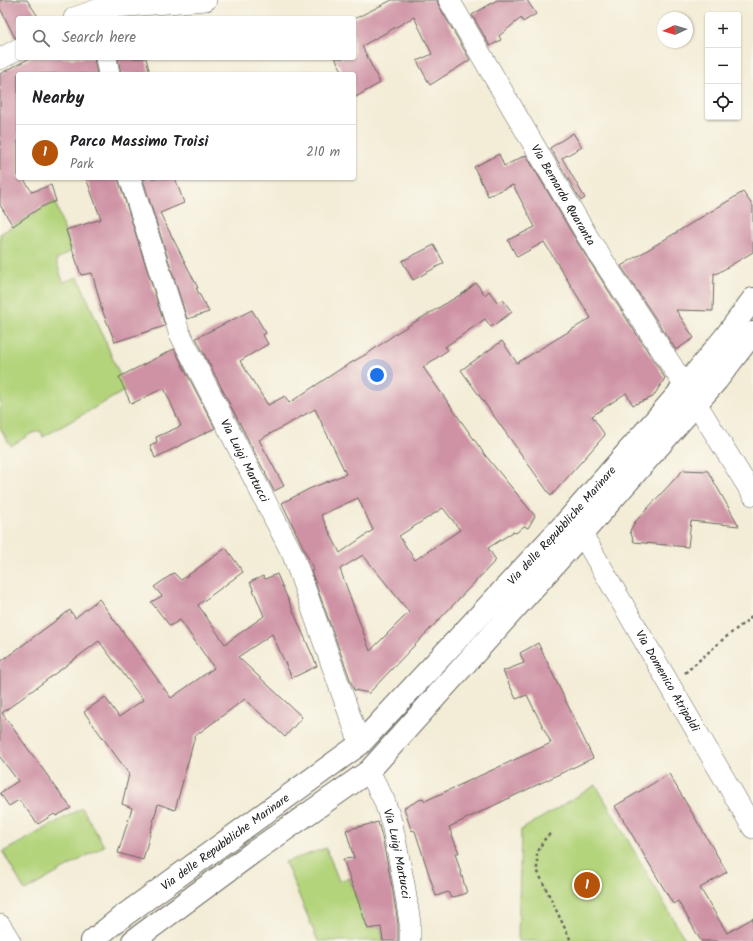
<!DOCTYPE html>
<html lang="en">
<head>
<meta charset="utf-8">
<style>
	body { margin:0; font-family:Kalam,sans-serif; background:#f2f2f2; color:#202124 }
	.controls { position:absolute; right:12px; top:12px; display:grid; overflow:hidden; border-radius:4px; box-shadow:0 1px 3px #0004 }
	.controls button { width:36px; height:36px; display:grid; place-items:center; padding:0; border:0; border-bottom:1px solid #e0e0e0; background:#fff; color:#202124; font:20px sans-serif }
	.compass { position:absolute; left:657px; top:12px; width:36px; height:36px; border-radius:50%; background:#fff; box-shadow:0 1px 3px #0004; rotate:266deg }
	.you { position:absolute; left:377px; top:375px; width:14px; height:14px; margin:-10px; border:3px solid #fff; border-radius:50%; background:#1a73e8; box-shadow:0 0 0 6px #1a73e833 }
	.badge { display:grid; place-items:center; width:26px; height:26px; border-radius:50%; background:#b45309; color:#fff; font-size:13px; font-weight:700 }
	.pin { position:absolute; translate:-50% -50%; border:2px solid #fff; box-shadow:0 1px 4px #0006 }
	.list { margin:0; padding:0; list-style:none }
	h2 { display:flex; justify-content:space-between; align-items:center; height:52px; margin:0; padding:0 16px; font-size:17px }
	h2 small { font-size:13px; font-weight:400; color:#757577 }
	.list li { display:grid; grid-template-columns:26px 1fr auto; gap:12px; align-items:center; box-sizing:border-box; height:56px; padding:0 16px; border-top:1px solid #e0e0e0 }
	.list b { display:block; font-size:15px; white-space:nowrap }
	.list p { margin:0; font-size:13px; white-space:nowrap; color:#757577 }
	.list em { font-size:13px; font-style:normal; color:#757577 }
	.icon { flex:none; width:22px; height:22px; fill:none; stroke:currentColor; stroke-width:2; stroke-linecap:round; stroke-linejoin:round }
	.map { position:relative; flex:none; width:753px; height:941px; overflow:hidden }
	.search { position:absolute; background:#fff; box-shadow:0 1px 3px #0004; left:16px; top:16px; width:340px; height:44px; display:flex; align-items:center; gap:10px; box-sizing:border-box; padding:0 14px; border-radius:4px; color:#757577; font-size:15px }
	.panel { position:absolute; background:#fff; box-shadow:0 1px 3px #0004; left:16px; top:72px; width:340px; height:108px; border-radius:4px }
	.map>svg:first-child { display:block }
</style>
</head>
<body>
<div class="map">
<svg width="753" height="941" viewBox="0 0 753 941">
	<rect width="100%" height="100%" fill="#fbf7ec"/>
	<filter id="ink" filterUnits="userSpaceOnUse"><feTurbulence type="fractalNoise" baseFrequency=".025" numOctaves="2"/><feDisplacementMap in="SourceGraphic" scale="8" xChannelSelector="R" yChannelSelector="G"/><feConvolveMatrix kernelMatrix="1 2 1 2 8 2 1 2 1" color-interpolation-filters="sRGB"/></filter>
	<filter id="wash" filterUnits="userSpaceOnUse"><feTurbulence type="fractalNoise" baseFrequency=".012" numOctaves="4" result="noise"/><feDisplacementMap in="SourceGraphic" scale="16" xChannelSelector="R" yChannelSelector="G"/><feGaussianBlur stdDeviation="0.9" result="paint"/><feColorMatrix in="noise" values="0 0 0 0 0 0 0 0 0 0 0 0 0 0 0 0 0 1.4 0 .05"/><feComposite in="paint" operator="in"/></filter>
	<g filter="url(#wash)">
		<rect width="100%" height="100%" fill="#f3edd7"/>
		<!-- green -->
		<g fill="#b4d47b" stroke="#68784c">
			<polygon points="55,201 71,251 56,260 63,282 78,277 126,390 43,437 41,431 32,433 11,446 0,428 0,234"/>
			<polygon points="596,785 686,941 518,941 521,830"/>
			<polygon points="82,808 104,846 25,891 3,852"/>
			<polygon points="326,848 339,881 349,878 368,928 381,927 383,941 318,941 285,862"/>
		</g>
		<g id="blocks">
			<!-- building -->
			<g fill="#ce92a4" fill-rule="evenodd">
				<polygon points="0,0 27,0 39,18 18,18 18,37 15,38 0,8"/>
				<polygon points="392,0 437,0 439,6 470,60 430,85 417,61 432,54 414,17 362,46 380,83 354,98 354,74 344,74 335,58 354,58 354,19"/>
				<polygon points="497,0 527,0 536,14 523,22 521,18 499,36 501,40 490,46 472,15"/>
				<polygon points="30,58 94,58 97,74 18,74 18,178 23,178 32,192 51,185 56,201 41,207 13,226 0,205 0,74"/>
				<polygon points="118,58 146,58 150,74 121,74"/>
				<polygon points="573,133 582,147 562,158 585,198 581,201 550,148"/>
				<polygon points="499,154 504,166 526,155 579,245 665,378 653,397 633,405 626,393 592,416 605,435 551,496 461,370 502,341 517,363 591,318 544,242 517,257 508,240 535,227 513,185 488,196 474,167"/>
				<polygon points="86,178 118,178 165,326 115,342 100,305 101,305 92,273 81,275 66,230 101,219"/>
				<polygon points="149,178 175,178 184,203 160,213 198,288 196,288 209,312 187,319 143,180"/>
				<polygon points="743,192 753,206 753,252 716,274 714,273 713,311 676,310 694,338 676,350 621,266"/>
				<polygon points="434,245 444,263 413,280 402,261"/>
				<path d="M476 283 485 295 489 291 498 303 503 300 512 312 491 327 485 319 445 347 448 350 423 367 485 455 535 516 528 528 524 526 516 533 513 532 488 548 496 560 369 693 354 690 311 571 314 570 282 503 309 489 346 474 315 409 259 440 284 486 274 491 265 473 266 472 263 469 196 338 252 310 266 333 263 335 268 344 240 361 268 405 285 396 289 403 342 368 370 352 398 332 465 292ZM358 498 373 530 340 553 321 515ZM443 508 460 530 415 560 399 536ZM363 555 409 612 370 651 340 569Z"/>
				<polygon points="174,349 215,428 155,458 150,445 157,442 156,437 181,426 164,388 131,404 119,377"/>
				<polygon points="683,470 708,471 739,526 691,521 688,547 634,542 630,531 634,523"/>
				<polygon points="226,548 243,572 198,605 225,644 264,616 250,582 263,576 265,579 277,574 317,666 292,678 272,634 238,657 302,717 285,737 245,699 195,736 175,810 158,804 143,860 118,853 132,808 122,804 129,774 84,712 105,697 119,717 143,700 99,641 2,713 71,808 56,816 54,814 38,824 19,800 9,806 0,793 18,781 0,757 0,662 70,610 75,618 99,599 171,698 214,668 180,620 170,626 151,602 162,596 154,587 174,573 181,580"/>
				<polygon points="538,643 593,758 449,827 459,853 455,853 467,893 451,898 448,892 436,896 415,831 411,830 404,808 423,798 425,801 551,743 527,695 516,699 503,671 524,663 520,653"/>
				<polygon points="669,774 727,872 700,888 727,933 753,918 753,941 701,941 678,901 673,904 615,806"/>
				<polygon points="378,822 382,837 392,886 398,924 398,941 383,941 381,927 368,929 343,859 354,858 346,830"/>
			</g>
		</g>
	</g>
	<g filter="url(#ink)">
		<use href="#blocks" fill-opacity="0" stroke="#67655d" stroke-width="1"/>
		<g fill="none" stroke-linecap="round" stroke-linejoin="round">
			<!-- street casing -->
			<g stroke="#67655d" stroke-width="22">
				<g id="street">
					<path id="s1" d="M449 0 589 239 685 386"/>
					<polyline points="74,18 102,8 206,0"/>
					<polyline points="106,58 109,74"/>
					<polyline points="0,59 18,49"/>
					<path id="s2" d="M130 178 179 332 293 555 360 744"/>
					<polyline points="696,403 753,495"/>
					<path id="s3" d="M582 534 753 828"/>
					<path id="s4" d="M369 771 384 800 392 824 404 884 410 923V941"/>
					<polyline points="0,925 10,941"/>
				</g>
			</g>
			<!-- secondary casing -->
			<g stroke="#67655d" stroke-width="24">
				<g id="secondary">
					<path id="s5" d="M92 941 119 919 360 744 568 520 685 386 725 337 753 299"/>
					<polyline points="133,941 252,853 369,771 582,534 717,380 753,333"/>
				</g>
			</g>
			<!-- path -->
			<g stroke="#67655d" stroke-width="2.5" stroke-dasharray="3 3" stroke-linecap="butt">
				<polyline points="685,673 721,641 753,616"/>
				<polyline points="550,834 543,841 537,854 537,870 571,941"/>
			</g>
			<!-- street -->
			<use href="#street" stroke="#fff" stroke-width="21"/>
			<!-- secondary -->
			<use href="#secondary" stroke="#fff" stroke-width="22"/>
		</g>
	</g>
	<g text-anchor="middle" stroke-width="3" stroke-linejoin="round" paint-order="stroke">
		<!-- street labels -->
		<g font-size="12" fill="#1c1c1c" stroke="#fbf7ec">
			<text dy="4" stroke="none"><textPath href="#s1" startOffset="226">Via Bernardo Quaranta</textPath></text>
			<text dy="4" stroke="none"><textPath href="#s2" startOffset="306">Via Luigi Martucci</textPath></text>
			<text dy="4" stroke="none"><textPath href="#s5" startOffset="630">Via delle Repubbliche Marinare</textPath></text>
			<text dy="4" stroke="none"><textPath href="#s3" startOffset="170">Via Domenico Atripaldi</textPath></text>
			<text dy="4" stroke="none"><textPath href="#s5" startOffset="166">Via delle Repubbliche Marinare</textPath></text>
			<text dy="4" stroke="none"><textPath href="#s4" startOffset="88">Via Luigi Martucci</textPath></text>
		</g>
	</g>
</svg>
<div class="controls">
<button>+</button>
<button>−</button>
<button><svg class="icon" aria-label="locate" viewBox="0 0 24 24"><circle cx="12" cy="12" r="6"/><path d="M12 2v4M12 18v4M2 12h4M18 12h4"/></svg></button>
</div>
<svg class="compass" viewBox="-18 -18 36 36"><path d="M0-13l5 13h-10z" fill="#e53935"/><path d="M0 13l5-13h-10z" fill="#757577"/></svg>
<div class="you"></div>
<div class="pin badge" style="left:587px;top:885px">1</div>
<div class="search"><svg class="icon" aria-label="search" viewBox="0 0 24 24"><circle cx="10" cy="10" r="6"/><path d="M15 15l6 6"/></svg>Search here</div>
<section class="panel">
<h2>Nearby<small></small></h2>
<ul class="list">
<li><span class="badge">1</span><div><b>Parco Massimo Troisi</b><p>Park</p></div><em>210 m</em></li>
</ul>
</section>
</div>
</body>
</html>
